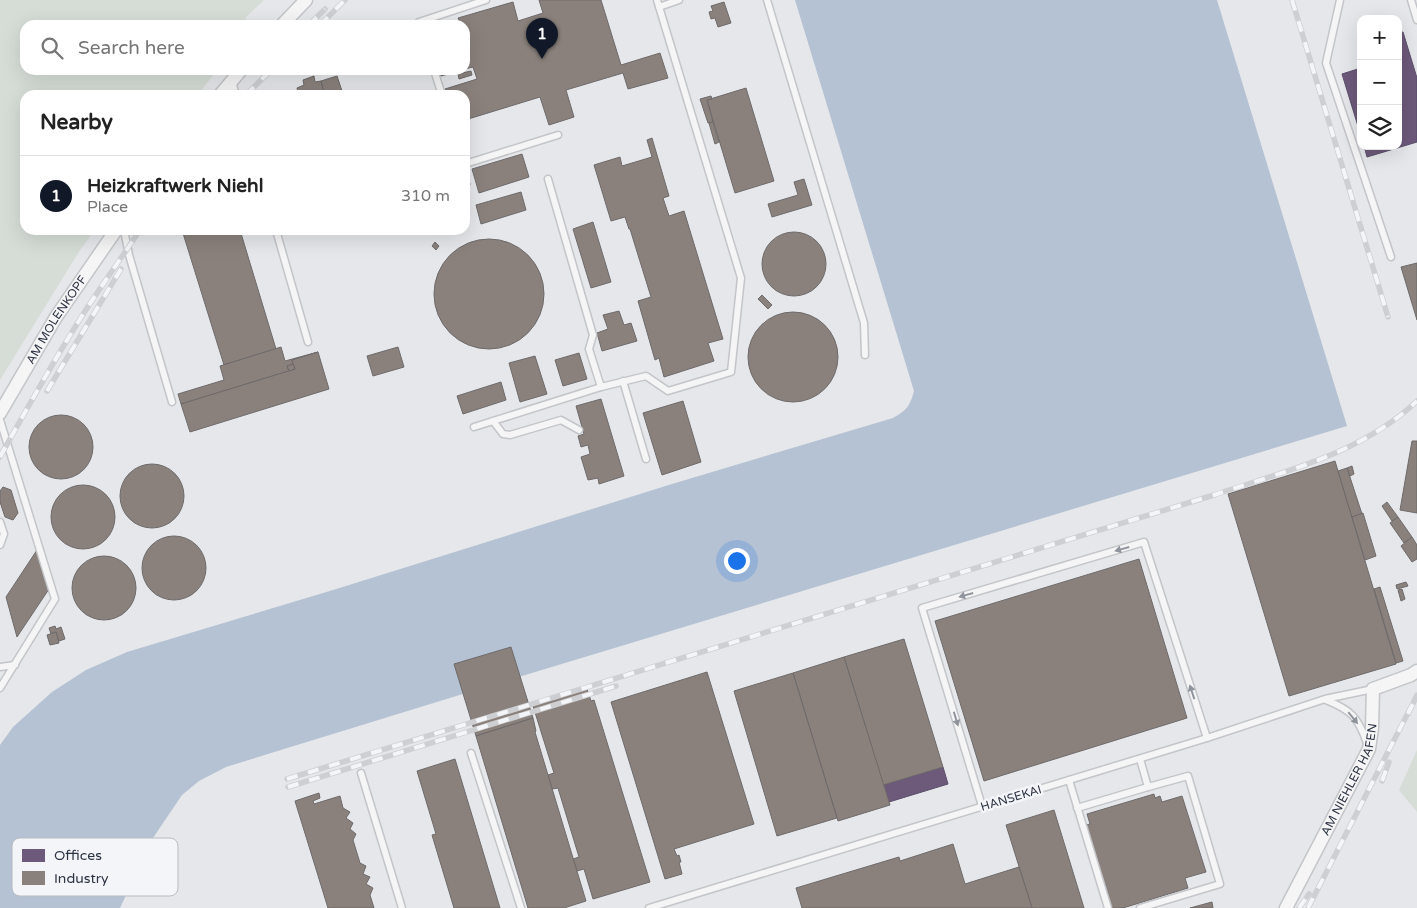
<!DOCTYPE html>
<html lang="en">
<head>
<meta charset="utf-8">
<style>
	body { margin:0; font-family:"Varela Round",sans-serif; background:#f2f2f2; color:#222 }
	.controls { position:absolute; right:15px; top:15px; display:grid; overflow:hidden; border-radius:10px; box-shadow:0 5px 20px #0002 }
	.controls button { width:45px; height:45px; display:grid; place-items:center; padding:0; border:0; border-bottom:1px solid #e0e0e0; background:#fff; color:#222; font:25px sans-serif }
	.you { position:absolute; left:736px; top:560px; width:18px; height:18px; margin:-12px; border:4px solid #fff; border-radius:50%; background:#1a73e8; box-shadow:0 0 0 8px #1a73e833 }
	.badge { display:grid; place-items:center; width:32px; height:32px; border-radius:50%; background:#111827; color:#fff; font-size:16px; font-weight:700 }
	.pin { position:absolute; translate:-50% -41px; filter:drop-shadow(0 1px 2px #0008) }
	.pin::after { content:''; position:absolute; top:26px; width:18px; height:15px; background:inherit; clip-path:polygon(0 0,100% 0,50% 100%) }
	.list { margin:0; padding:0; list-style:none }
	h2 { display:flex; justify-content:space-between; align-items:center; height:65px; margin:0; padding:0 20px; font-size:21px }
	h2 small { font-size:16px; font-weight:400; color:#767676 }
	.list li { display:grid; grid-template-columns:32px 1fr auto; gap:15px; align-items:center; box-sizing:border-box; height:80px; padding:0 20px; border-top:1px solid #e0e0e0 }
	.list b { display:block; font-size:19px; white-space:nowrap }
	.list p { margin:0; font-size:16px; white-space:nowrap; color:#767676 }
	.list em { font-size:16px; font-style:normal; color:#767676 }
	.icon { flex:none; width:28px; height:28px; fill:none; stroke:currentColor; stroke-width:2; stroke-linecap:round; stroke-linejoin:round }
	.map { position:relative; flex:none; width:1417px; height:908px; overflow:hidden }
	.search { position:absolute; background:#fff; box-shadow:0 5px 20px #0002; left:20px; top:20px; width:450px; height:55px; display:flex; align-items:center; gap:12px; box-sizing:border-box; padding:0 18px; border-radius:15px; color:#767676; font-size:19px }
	.panel { position:absolute; background:#fff; box-shadow:0 5px 20px #0002; left:20px; top:90px; width:450px; height:145px; border-radius:15px }
	.map>svg:first-child { display:block }
</style>
</head>
<body>
<div class="map">
<svg width="1417" height="908" viewBox="0 0 1417 908">
	<rect width="100%" height="100%" fill="#e5e7ea"/>
	<!-- green -->
	<g fill="#d6ddd6">
		<polygon points="0,0 264,0 245,18 251,25 25,25 25,70 217,70 198,95 25,95 25,230 95,230 80,250 0,380"/>
		<polygon points="1417,750 1417,812 1399,790"/>
	</g>
	<!-- water -->
	<path fill="#b5c2d3" d="M795 0H1217L1347 426 466 693 226 767 199 781 182 795 153 838 120 908H0V745L13 727 52 692 86 670 127 652 333 590 672 484 893 418C907 410 910 406 914 391Z"/>
	<!-- offices -->
	<g fill="#6d597a" stroke="#5a4e6a">
		<polygon points="1403,32 1417,78 1417,142 1367,157 1364,146 1398,146 1398,33"/>
		<polygon points="1361,68 1361,136 1342,74"/>
		<polygon points="943,767 948,784 889,802 883,785"/>
	</g>
	<!-- industry -->
	<g fill="#8a817c" stroke="#6e6a6b">
		<polygon points="539,0 601,0 621,65 660,53 668,78 628,89 623,73 566,90 574,117 549,125 540,97 465,120 465,95 446,95 445,89 477,79 473,67 465,69 465,25 461,25 458,18 513,2 518,21 543,13"/>
		<polygon points="724,2 731,23 718,27 715,18 711,19 709,12 713,11 711,6"/>
		<polygon points="439,70 463,70 441,76"/>
		<polygon points="471,71 472,75 459,79 458,74"/>
		<polygon points="314,76 315,82 321,81 325,95 299,95 297,88 304,85 303,80"/>
		<polygon points="337,76 343,94 325,95 321,81"/>
		<polygon points="746,88 774,181 735,193 707,100"/>
		<polygon points="711,96 712,99 707,100 713,122 708,123 700,99"/>
		<polygon points="713,122 719,142 715,144 709,123"/>
		<polygon points="652,138 669,196 663,198 669,216 684,211 723,339 708,343 714,361 664,377 659,358 655,360 638,301 651,297 630,229 629,229 625,217 611,221 594,165 620,157 622,166 652,157 647,140"/>
		<polygon points="522,154 529,177 479,193 472,169"/>
		<polygon points="465,177 469,181 470,184 468,191 465,193"/>
		<polygon points="804,179 812,205 772,217 768,204 798,195 794,182"/>
		<polygon points="521,192 526,210 481,224 476,205"/>
		<polygon points="593,222 611,282 591,288 573,229"/>
		<polygon points="182,230 240,230 276,349 224,365"/>
		<circle cx="794" cy="264" r="32"/>
		<circle cx="489" cy="294" r="55"/>
		<polygon points="435,242 439,246 436,250 432,246"/>
		<polygon points="1417,263 1417,320 1401,267"/>
		<polygon points="762,295 772,305 768,309 758,299"/>
		<polygon points="619,311 624,325 631,323 637,341 602,351 597,333 608,329 603,315"/>
		<circle cx="793" cy="357" r="45"/>
		<polygon points="281,347 285,361 318,352 292,360 293,364 287,366 289,371 181,404 178,394 224,380 220,366"/>
		<polygon points="398,347 404,367 373,376 367,356"/>
		<polygon points="318,352 329,389 190,432 181,404 295,369 292,360"/>
		<polygon points="579,353 587,379 563,386 555,360"/>
		<polygon points="535,356 547,394 520,402 509,363"/>
		<polygon points="293,364 295,369 289,371 287,366"/>
		<polygon points="501,382 506,400 463,414 457,396"/>
		<polygon points="601,399 624,476 599,484 598,478 588,480 581,457 590,454 588,445 581,447 578,436 584,434 576,406"/>
		<polygon points="683,401 701,462 662,475 643,413"/>
		<circle cx="61" cy="447" r="32"/>
		<polygon points="1412,441 1417,441 1417,513 1400,510"/>
		<polygon points="1335,461 1396,664 1289,696 1228,494"/>
		<circle cx="152" cy="496" r="32"/>
		<polygon points="1352,466 1354,474 1350,476 1347,468"/>
		<polygon points="1347,468 1362,514 1352,517 1338,471"/>
		<circle cx="83" cy="517" r="32"/>
		<polygon points="3,487 11,490 18,513 13,520 5,517 0,502 0,491"/>
		<polygon points="1387,502 1398,517 1392,521 1382,506"/>
		<polygon points="1363,513 1376,556 1365,560 1352,517"/>
		<polygon points="1398,517 1412,537 1404,543 1390,523"/>
		<circle cx="174" cy="568" r="32"/>
		<polygon points="1412,537 1417,545 1417,559 1412,562 1401,546"/>
		<polygon points="37,550 49,589 17,637 6,597"/>
		<circle cx="104" cy="588" r="32"/>
		<polygon points="1139,559 1187,718 984,781 935,621"/>
		<polygon points="1406,582 1408,586 1397,589 1396,585"/>
		<polygon points="1380,587 1403,661 1396,663 1374,589"/>
		<polygon points="1402,589 1405,599 1401,601 1398,590"/>
		<polygon points="55,626 56,629 61,627 65,639 59,641 56,632 51,634 49,628"/>
		<polygon points="56,632 59,643 50,645 47,635"/>
		<polygon points="904,639 943,767 883,785 844,657"/>
		<polygon points="511,647 533,718 476,736 454,664"/>
		<polygon points="844,657 890,805 838,821 793,673"/>
		<polygon points="707,672 754,824 674,849 677,856 679,855 681,862 679,862 682,874 665,879 611,702"/>
		<polygon points="793,673 837,818 777,836 734,691"/>
		<polygon points="587,689 591,701 594,700 650,882 593,899 584,869 577,871 573,859 579,857 558,788 552,789 548,775 554,773 533,706"/>
		<polygon points="533,718 536,731 535,732 586,901 564,908 528,908 476,736"/>
		<polygon points="455,759 500,908 454,908 432,835 436,834 417,771"/>
		<polygon points="319,793 320,798 313,801 314,804 340,796 343,808 350,812 346,818 353,823 350,829 356,834 353,840 360,863 366,866 363,874 370,877 366,884 373,888 370,895 374,908 328,908 295,801"/>
		<polygon points="1154,794 1155,798 1160,796 1162,802 1182,796 1206,872 1185,878 1188,888 1123,908 1111,908 1086,825 1090,824 1087,814"/>
		<polygon points="1054,810 1084,908 1032,908 1006,825"/>
		<polygon points="953,844 965,884 1019,867 1032,908 802,908 796,888 899,857 900,861"/>
		<polygon points="1212,902 1213,908 1190,908"/>
	</g>
	<g fill="none" stroke-linecap="round" stroke-linejoin="round">
		<!-- service casing -->
		<g stroke="#c3c5c8" stroke-width="9">
			<g id="service">
				<polyline points="767,0 864,323 865,355"/>
				<polyline points="1340,0 1326,63 1391,257"/>
				<polyline points="1411,0 1417,20"/>
				<polyline points="659,7 679,0"/>
				<polyline points="420,25 419,22 486,0"/>
				<polyline points="434,70 442,95"/>
				<polyline points="232,82 236,95"/>
				<polyline points="465,164 558,135"/>
				<polyline points="548,179 593,335 589,349 601,387 646,376 668,391 731,372 741,278 657,0"/>
				<polyline points="124,230 129,255 172,402"/>
				<polyline points="276,230 308,342"/>
				<polyline points="623,381 646,459"/>
				<polyline points="0,420 55,599 0,688"/>
				<polyline points="493,421 503,434 510,435 561,420 579,430"/>
				<polyline points="474,427 601,387"/>
				<polyline points="0,522 4,534 0,545"/>
				<polyline points="0,667 15,665"/>
				<path d="M1326 700C1351 710 1358 717 1367 743"/>
				<polyline points="471,753 521,908"/>
				<polyline points="361,773 402,908"/>
				<polyline points="1069,780 1108,908"/>
				<polyline points="982,806 922,608 1144,542 1207,738"/>
				<polyline points="1077,808 1148,787"/>
				<polyline points="649,908 1207,738 1325,699 1373,689"/>
				<polyline points="1140,908 1220,884 1188,776 1148,787 1140,759"/>
			</g>
		</g>
		<!-- minor casing -->
		<g stroke="#c3c5c8" stroke-width="15">
			<g id="minor">
				<polyline points="282,25 306,0"/>
				<polyline points="220,95 241,70"/>
				<path id="s1" d="M0 413 56 317 116 230"/>
				<path id="s2" d="M1286 908 1369 749 1372 728 1373 689 1411 675 1417 671"/>
			</g>
		</g>
		<!-- service -->
		<use href="#service" stroke="#f5f5f6" stroke-width="6"/>
		<!-- minor -->
		<use href="#minor" stroke="#f5f5f6" stroke-width="12"/>
		<!-- rail casing -->
		<g stroke="#cecfd2" stroke-width="5.5">
			<g id="rail">
				<polyline points="1292,0 1388,317"/>
				<polyline points="309,25 325,9"/>
				<polyline points="320,25 345,0"/>
				<polyline points="246,95 271,70"/>
				<polyline points="47,391 121,269"/>
				<path d="M0 457C26 410 52 364 80 319 99 289 120 260 140 230"/>
				<polyline points="1408,714 1417,695"/>
				<path d="M287 779 1214 495C1285 471 1361 454 1417 401"/>
				<polyline points="1382,781 1389,762"/>
				<polyline points="288,787 616,686"/>
				<polyline points="1299,908 1309,894"/>
				<polyline points="1308,908 1411,707"/>
			</g>
		</g>
		<!-- rail -->
		<use href="#rail" stroke="#f4f5f8" stroke-width="4" stroke-dasharray="11" stroke-linecap="butt"/>
	</g>
	<!-- one-way arrows -->
	<defs><path id="oneway-solid" d="M-6-.8H1V-3.2L6.5 0L1 3.2V.8H-6Z" transform="scale(1.25)"/></defs>
	<g fill="#90949c">
		<use href="#oneway-solid" transform="translate(1122 549) rotate(164)"/>
		<use href="#oneway-solid" transform="translate(966 595) rotate(164)"/>
		<use href="#oneway-solid" transform="translate(1192 692) rotate(-108)"/>
		<use href="#oneway-solid" transform="translate(1353 718) rotate(51)"/>
		<use href="#oneway-solid" transform="translate(956 719) rotate(73)"/>
	</g>
	<g text-anchor="middle" stroke-width="5" stroke-linejoin="round" paint-order="stroke">
		<!-- street labels -->
		<g font-size="12" fill="#2c3343" stroke="#f4f5f8">
			<text dy="4" stroke="none"><textPath href="#s1" startOffset="109">AM MOLENKOPF</textPath></text>
			<text dy="4" stroke="none"><textPath href="#s2" startOffset="144">AM NIEHLER HAFEN</textPath></text>
			<text transform="translate(1011 798) rotate(-17)" y="4">HANSEKAI</text>
		</g>
	</g>
	<!-- legend -->
	<rect x="12" y="838" width="166" height="58" rx="8" fill="#f4f5f8" stroke="#b8bbc2" stroke-width="1"/>
	<rect x="22" y="849" width="23" height="13" fill="#6d597a"/>
	<rect x="22" y="871" width="23" height="14" fill="#8a817c"/>
	<g font-size="14" fill="#2c3343">
		<text x="54" y="860">Offices</text>
		<text x="54" y="883">Industry</text>
	</g>
</svg>
<div class="controls">
<button>+</button>
<button>−</button>
<button><svg class="icon" aria-label="layers" viewBox="0 0 24 24"><path d="M12 4l9 5-9 5-9-5zM3 14l9 5 9-5"/></svg></button>
</div>
<div class="you"></div>
<div class="pin badge" style="left:542px;top:59px">1</div>
<div class="search"><svg class="icon" aria-label="search" viewBox="0 0 24 24"><circle cx="10" cy="10" r="6"/><path d="M15 15l6 6"/></svg>Search here</div>
<section class="panel">
<h2>Nearby<small></small></h2>
<ul class="list">
<li><span class="badge">1</span><div><b>Heizkraftwerk Niehl</b><p>Place</p></div><em>310 m</em></li>
</ul>
</section>
</div>
</body>
</html>
